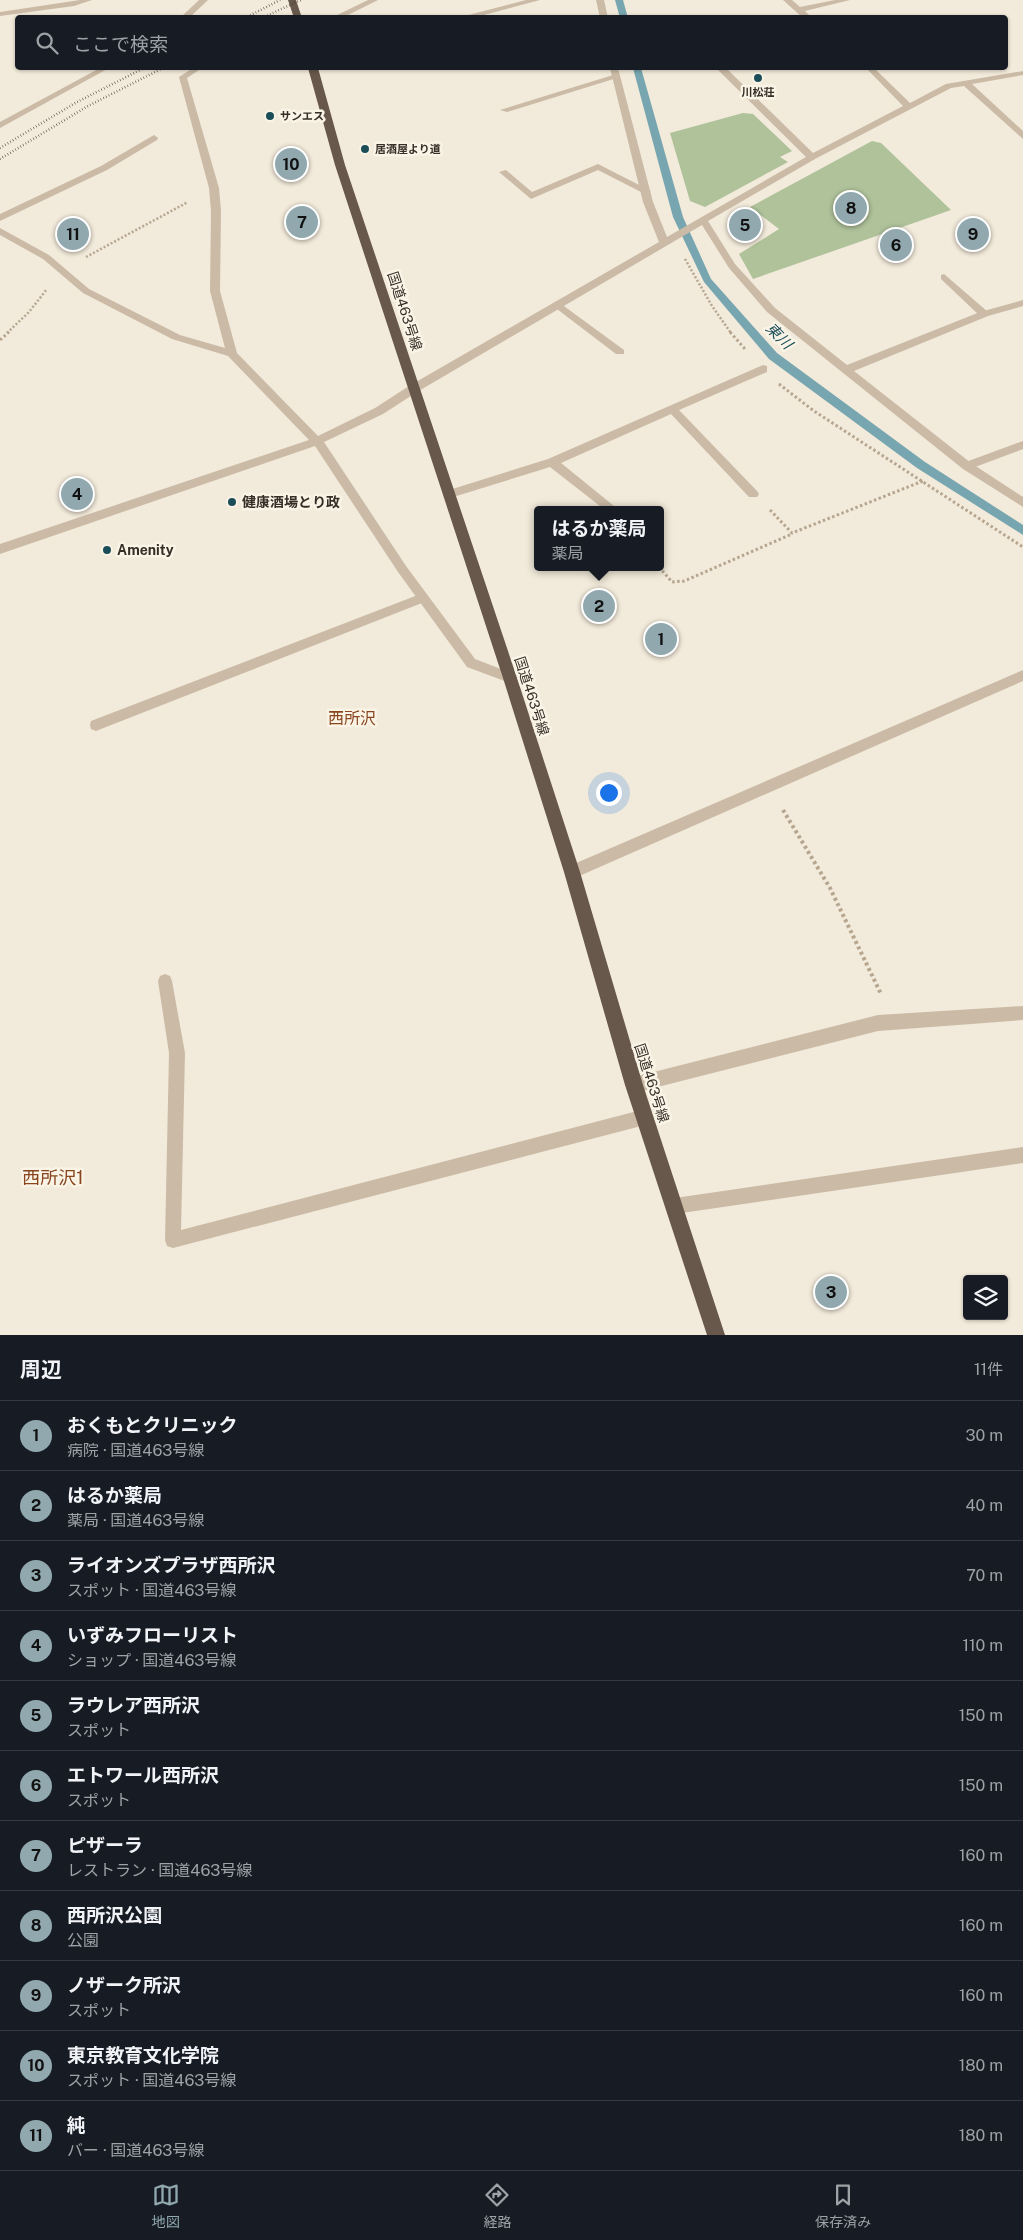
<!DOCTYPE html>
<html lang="ja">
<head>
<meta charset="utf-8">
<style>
	body { margin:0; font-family:"Public Sans","Noto Sans JP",sans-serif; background:#242831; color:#f1f3f6 }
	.controls { position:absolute; right:15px; bottom:15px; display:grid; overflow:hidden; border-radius:5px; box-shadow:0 1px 4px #0004 }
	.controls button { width:45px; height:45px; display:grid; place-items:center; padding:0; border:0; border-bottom:1px solid #363941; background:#171b24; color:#f1f3f6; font:25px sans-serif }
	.you { position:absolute; left:608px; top:792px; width:18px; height:18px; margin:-12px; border:4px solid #fff; border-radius:50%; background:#1a73e8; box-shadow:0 0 0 8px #1a73e833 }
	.badge { display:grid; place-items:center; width:32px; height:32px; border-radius:50%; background:#91a8af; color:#111; font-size:16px; font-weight:700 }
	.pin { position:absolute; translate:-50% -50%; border:2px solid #fff; box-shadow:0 1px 5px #0006 }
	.popup { position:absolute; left:534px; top:506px; width:130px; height:65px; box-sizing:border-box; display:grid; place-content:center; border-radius:5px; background:#171b24; filter:drop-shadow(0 1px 4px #0005); font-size:16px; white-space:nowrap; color:#9ea1a6 }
	.popup b { font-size:19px; color:#f1f3f6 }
	.popup::after { content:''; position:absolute; left:50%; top:100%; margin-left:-10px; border:10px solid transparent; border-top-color:#171b24 }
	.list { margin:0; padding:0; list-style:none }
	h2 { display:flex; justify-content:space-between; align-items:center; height:65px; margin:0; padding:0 20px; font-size:21px }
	h2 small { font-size:16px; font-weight:400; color:#9ea1a6 }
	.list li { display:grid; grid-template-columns:32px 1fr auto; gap:15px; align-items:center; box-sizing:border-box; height:70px; padding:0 20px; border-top:1px solid #363941 }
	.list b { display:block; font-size:19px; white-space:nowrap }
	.list p { margin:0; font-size:16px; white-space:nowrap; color:#9ea1a6 }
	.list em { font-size:16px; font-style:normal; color:#9ea1a6 }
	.icon { flex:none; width:28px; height:28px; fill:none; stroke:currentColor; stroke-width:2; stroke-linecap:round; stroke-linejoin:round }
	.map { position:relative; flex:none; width:1023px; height:1335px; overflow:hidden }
	.search { position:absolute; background:#171b24; box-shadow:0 1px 4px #0004; left:15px; right:15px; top:15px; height:55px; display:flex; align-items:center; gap:12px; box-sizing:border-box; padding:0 18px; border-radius:5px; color:#9ea1a6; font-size:19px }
	.sheet { height:835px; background:#171b24 }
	nav { display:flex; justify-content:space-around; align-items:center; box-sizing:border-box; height:70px; border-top:1px solid #363941; background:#171b24; font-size:14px; color:#9ea1a6 }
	nav a { display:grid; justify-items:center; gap:2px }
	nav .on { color:#91a8af }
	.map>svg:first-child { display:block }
</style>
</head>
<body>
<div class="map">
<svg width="1023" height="1335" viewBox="0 0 1023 1335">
	<rect width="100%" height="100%" fill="#f2eada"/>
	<!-- green -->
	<g fill="#afc29a">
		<polygon points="743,113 753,114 792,151 780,157 788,162 705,207 690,201 670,133"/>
		<polygon points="872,141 881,143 951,210 753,279 739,254 779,229 750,207"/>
	</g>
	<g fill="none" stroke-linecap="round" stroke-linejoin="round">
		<!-- stream -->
		<g fill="#78a6b0" fill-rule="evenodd">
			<polygon points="615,0 623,0 628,18 620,18"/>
			<polygon points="633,68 641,68 683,217 711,279 777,353 925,462 1023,525 1023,535 917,468 769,359 704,282 673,217"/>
		</g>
		<!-- path-far2 -->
		<g stroke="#b6a690" stroke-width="2.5" stroke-dasharray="2 2" stroke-linecap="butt">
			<polyline points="86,257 188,202"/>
			<polyline points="685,259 712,306 731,333"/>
			<polyline points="7,333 29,312 47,289"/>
		</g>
		<!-- path-far1 -->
		<g stroke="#b6a690" stroke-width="3" stroke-dasharray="2.5 2.5" stroke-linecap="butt">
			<polyline points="730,332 745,349"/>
			<polyline points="0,340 9,332"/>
			<polyline points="779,384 814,411 1023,547"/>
			<polyline points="770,510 792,533 923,481"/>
			<polyline points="659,567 672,582 684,581 792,534"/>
		</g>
		<!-- path -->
		<polyline stroke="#b6a690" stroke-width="4" stroke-dasharray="3 3" stroke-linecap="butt" points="783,810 830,888 881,994"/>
		<!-- service -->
		<g fill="#cbbba6" fill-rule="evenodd">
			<polygon points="526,0 540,0 473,18 457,18"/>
			<polygon points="613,75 620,77 507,112 500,110"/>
			<polygon points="154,135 158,138 157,140 107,170 0,221 0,214 101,166"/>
			<polygon points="598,164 651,191 646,194 643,193 598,170 531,199 499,172 506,170 532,192"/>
			<polygon points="944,274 988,312 988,316 980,316 941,279 941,275"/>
			<polygon points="557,301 624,350 624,354 616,354 553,306 552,304"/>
			<polygon points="763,365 767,366 767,372 679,410 757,491 759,494 757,497 749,497 671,414 561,463 619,510 605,510 550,467 450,498 444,494 446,491 548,459"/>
			<polygon points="1023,441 1023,449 967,470 961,466 963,463"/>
			<polygon points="423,593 429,598 427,601 101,729 96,731 91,729 90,725 91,721"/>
			<polygon points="165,974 170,976 172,981 185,1053 181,1230 645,1109 651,1111 653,1117 651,1123 645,1125 173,1248 167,1246 165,1240 169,1053 158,981 160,976"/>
			<polygon points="1023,1006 1023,1020 878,1031 634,1093 629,1090 626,1085 629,1080 634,1077 878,1015"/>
		</g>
		<!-- minor -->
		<g fill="#cbbba6" fill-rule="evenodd">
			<polygon points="80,0 92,0 74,6 0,16 0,12"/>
			<polygon points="199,0 208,0 189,18 180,18"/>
			<polygon points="368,0 378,0 342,18 331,18"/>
			<polygon points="596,0 604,0 608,18 600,18"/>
			<polygon points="783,0 792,0 800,7 835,0 850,0 805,11 812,18 803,18"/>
			<polygon points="100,68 109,68 0,128 0,122"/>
			<polygon points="193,68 202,68 187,78 219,188 221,211 220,291 237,353 318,436 375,408 409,386 659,242 643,202 610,68 618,68 653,202 667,237 806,157 716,68 726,68 813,153 903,106 866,68 874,68 910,103 946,84 1023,71 1023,75 972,84 1023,131 1023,139 964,86 951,88 815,159 708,221 735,264 775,308 847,365 980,312 1023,300 1023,306 988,316 854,371 971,463 1023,497 1023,507 963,469 767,312 729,268 702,225 417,392 383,414 324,442 406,566 475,659 514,674 516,678 514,682 510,683 467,667 398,572 315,446 0,554 0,544 309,440 228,356 172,339 83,293 43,259 0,235 0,228 49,255 89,289 180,335 225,348 210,291 211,211 209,188 179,77"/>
			<polygon points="1023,670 1023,681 577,877 572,879 567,877 565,872 567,867"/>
			<polygon points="1023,1147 1023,1163 675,1214 669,1212 667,1206 669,1200 675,1198"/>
		</g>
		<!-- trunk -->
		<g fill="#68584b" fill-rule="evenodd">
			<polygon points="288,0 296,0 302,18 294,18"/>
			<polygon points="308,68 318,68 345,165 517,678 580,872 643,1085 725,1335 707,1335 625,1085 564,872 503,678 335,165"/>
		</g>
		<!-- rail -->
		<g stroke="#362e27" stroke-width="2.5" stroke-dasharray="0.5 2.5" stroke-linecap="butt">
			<polyline points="245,18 280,0"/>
			<polyline points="262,18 301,0"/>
			<polyline points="0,148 77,102 144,68"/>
			<polyline points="0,159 88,106 163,68"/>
		</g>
	</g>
	<!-- markers -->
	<g fill="#1b4d59" stroke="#faf4e7" stroke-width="2">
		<circle cx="758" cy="78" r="5"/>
		<circle cx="270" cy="116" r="5"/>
		<circle cx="365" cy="149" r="5"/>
		<circle cx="232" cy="502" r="5"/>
		<circle cx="107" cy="550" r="5"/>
	</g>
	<g text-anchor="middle" stroke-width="5" stroke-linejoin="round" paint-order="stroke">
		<!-- far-poi labels -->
		<g font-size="11" font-weight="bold" fill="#362e27" stroke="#faf4e7" text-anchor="start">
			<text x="758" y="96" text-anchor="middle">川松荘</text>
			<text x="280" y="120">サンエス</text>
			<text x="375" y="153">居酒屋より道</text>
		</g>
		<!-- street labels -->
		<g font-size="14" fill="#362e27" stroke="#faf4e7">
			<text transform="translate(405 311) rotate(72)" y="5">国道463号線</text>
			<text transform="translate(532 696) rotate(72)" y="5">国道463号線</text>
			<text transform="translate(652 1083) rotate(72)" y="5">国道463号線</text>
		</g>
		<!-- poi labels -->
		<g font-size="14" font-weight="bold" fill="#362e27" stroke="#faf4e7" text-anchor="start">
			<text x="242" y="507">健康酒場とり政</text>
			<text x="117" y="555">Amenity</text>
		</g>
		<!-- water labels -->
		<g font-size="15" font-style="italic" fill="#1b4d59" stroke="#faf4e7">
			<text transform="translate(779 336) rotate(45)" y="5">東川</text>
		</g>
		<!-- quarter labels -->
		<g font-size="16" fill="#88451e" stroke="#faf4e7">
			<text x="352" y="724">西所沢</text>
		</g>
		<!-- near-neighbourhood labels -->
		<g font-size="18" fill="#88451e" stroke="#faf4e7">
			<text x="53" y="1184">西所沢1</text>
		</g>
	</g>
</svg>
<div class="controls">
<button><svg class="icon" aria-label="layers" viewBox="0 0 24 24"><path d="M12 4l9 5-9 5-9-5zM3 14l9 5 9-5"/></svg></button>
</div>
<div class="you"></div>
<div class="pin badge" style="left:661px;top:639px">1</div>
<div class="pin badge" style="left:599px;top:606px">2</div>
<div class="popup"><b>はるか薬局</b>薬局</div>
<div class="pin badge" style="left:831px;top:1292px">3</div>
<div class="pin badge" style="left:77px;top:494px">4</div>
<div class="pin badge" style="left:745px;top:225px">5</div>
<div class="pin badge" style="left:896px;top:245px">6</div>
<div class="pin badge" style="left:302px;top:222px">7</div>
<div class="pin badge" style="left:851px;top:208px">8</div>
<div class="pin badge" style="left:973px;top:234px">9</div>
<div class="pin badge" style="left:291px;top:164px">10</div>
<div class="pin badge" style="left:73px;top:234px">11</div>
<div class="search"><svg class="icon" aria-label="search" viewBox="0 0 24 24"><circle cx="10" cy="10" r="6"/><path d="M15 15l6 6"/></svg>ここで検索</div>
</div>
<section class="sheet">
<h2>周辺<small>11件</small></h2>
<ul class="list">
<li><span class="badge">1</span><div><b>おくもとクリニック</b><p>病院 · 国道463号線</p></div><em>30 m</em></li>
<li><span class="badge">2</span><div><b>はるか薬局</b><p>薬局 · 国道463号線</p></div><em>40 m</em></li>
<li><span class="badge">3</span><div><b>ライオンズプラザ西所沢</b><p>スポット · 国道463号線</p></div><em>70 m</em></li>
<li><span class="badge">4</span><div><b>いずみフローリスト</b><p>ショップ · 国道463号線</p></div><em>110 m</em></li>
<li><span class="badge">5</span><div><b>ラウレア西所沢</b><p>スポット</p></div><em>150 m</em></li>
<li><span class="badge">6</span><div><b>エトワール西所沢</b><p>スポット</p></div><em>150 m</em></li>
<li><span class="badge">7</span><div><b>ピザーラ</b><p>レストラン · 国道463号線</p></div><em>160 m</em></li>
<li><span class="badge">8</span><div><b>西所沢公園</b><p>公園</p></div><em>160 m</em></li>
<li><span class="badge">9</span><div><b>ノザーク所沢</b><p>スポット</p></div><em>160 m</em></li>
<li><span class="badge">10</span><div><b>東京教育文化学院</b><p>スポット · 国道463号線</p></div><em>180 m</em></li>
<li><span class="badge">11</span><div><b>純</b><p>バー · 国道463号線</p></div><em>180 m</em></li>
</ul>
</section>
<nav>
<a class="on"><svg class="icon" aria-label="map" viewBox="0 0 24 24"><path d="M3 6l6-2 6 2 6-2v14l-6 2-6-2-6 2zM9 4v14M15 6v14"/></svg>地図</a>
<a><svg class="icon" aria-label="directions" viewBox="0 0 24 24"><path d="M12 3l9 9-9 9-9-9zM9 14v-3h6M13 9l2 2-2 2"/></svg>経路</a>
<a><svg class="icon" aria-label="saved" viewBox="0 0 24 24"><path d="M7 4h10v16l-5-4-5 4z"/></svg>保存済み</a>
</nav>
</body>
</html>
